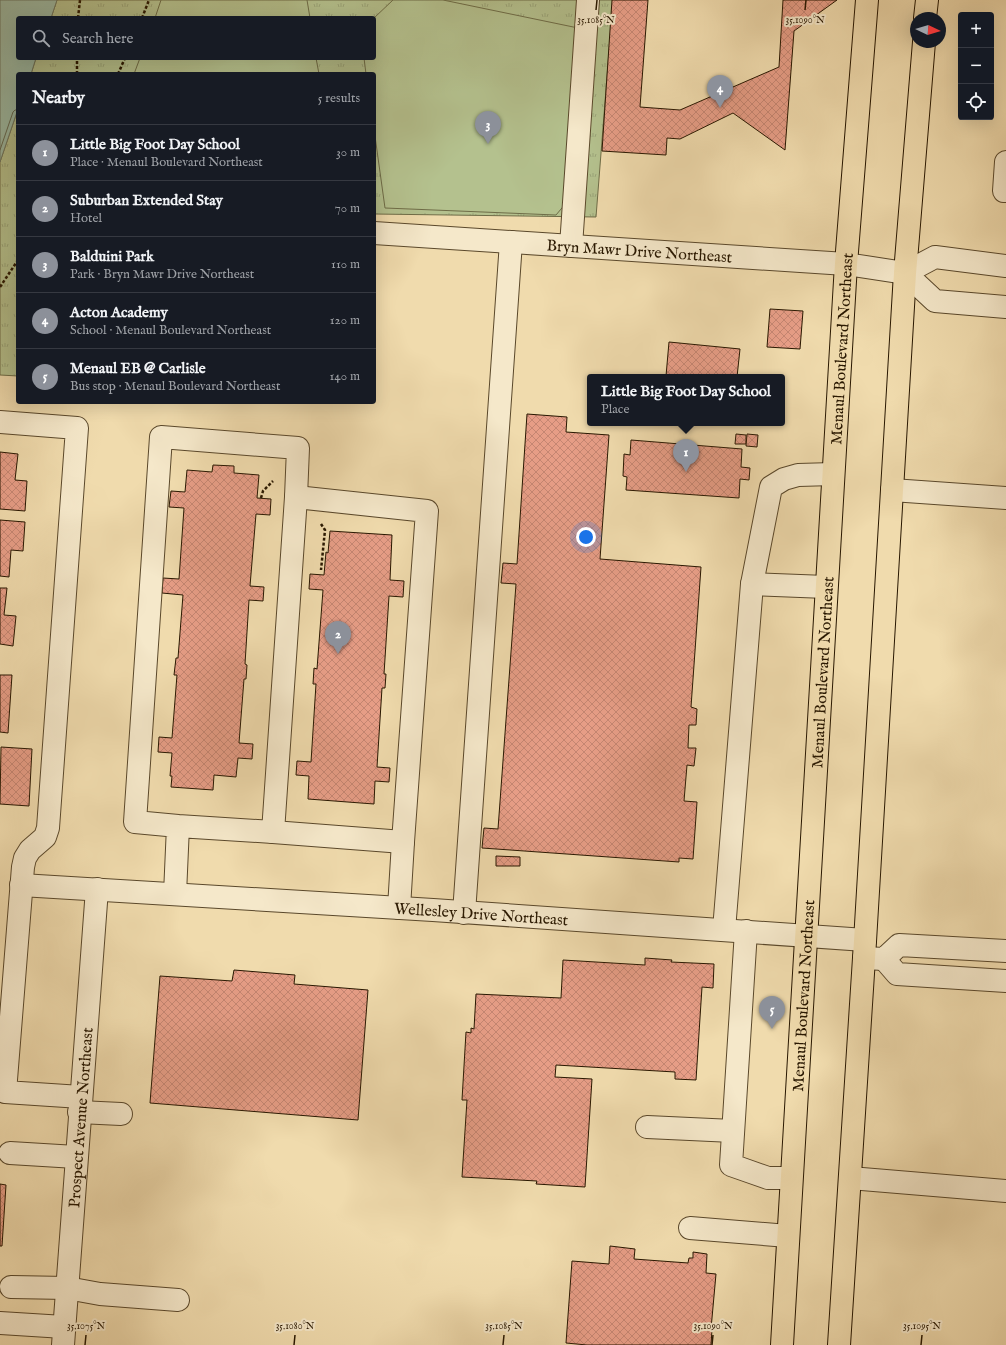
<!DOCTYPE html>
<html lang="en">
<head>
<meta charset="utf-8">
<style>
	body { margin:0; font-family:"IM FELL English",serif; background:#242831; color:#f1f3f6 }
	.controls { position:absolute; right:12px; top:12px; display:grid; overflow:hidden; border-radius:4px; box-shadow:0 4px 16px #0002 }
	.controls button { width:36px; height:36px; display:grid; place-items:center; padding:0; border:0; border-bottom:1px solid #363941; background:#171b24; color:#f1f3f6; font:20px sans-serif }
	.compass { position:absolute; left:910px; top:12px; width:36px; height:36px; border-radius:50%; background:#171b24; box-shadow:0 4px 16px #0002; rotate:94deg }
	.you { position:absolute; left:586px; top:537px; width:14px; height:14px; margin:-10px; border:3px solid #fff; border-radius:50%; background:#1a73e8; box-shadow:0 0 0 6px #1a73e833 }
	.badge { display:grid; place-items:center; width:26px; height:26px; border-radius:50%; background:#8c9099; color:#fff; font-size:13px; font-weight:700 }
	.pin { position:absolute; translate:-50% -33px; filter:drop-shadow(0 1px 2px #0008) }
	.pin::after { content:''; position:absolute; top:21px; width:14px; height:12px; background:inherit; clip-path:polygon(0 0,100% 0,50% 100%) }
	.popup { position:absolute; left:587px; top:374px; width:198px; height:52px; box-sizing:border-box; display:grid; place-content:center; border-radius:4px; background:#171b24; filter:drop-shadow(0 1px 3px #0005); font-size:13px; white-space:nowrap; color:#9ea1a6 }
	.popup b { font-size:15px; color:#f1f3f6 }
	.popup::after { content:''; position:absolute; left:50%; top:100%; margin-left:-8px; border:8px solid transparent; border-top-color:#171b24 }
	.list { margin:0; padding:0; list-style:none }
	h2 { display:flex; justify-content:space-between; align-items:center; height:52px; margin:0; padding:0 16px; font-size:17px }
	h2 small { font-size:13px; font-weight:400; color:#9ea1a6 }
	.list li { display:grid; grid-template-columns:26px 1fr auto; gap:12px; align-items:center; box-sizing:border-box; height:56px; padding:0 16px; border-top:1px solid #363941 }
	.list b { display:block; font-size:15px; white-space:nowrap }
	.list p { margin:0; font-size:13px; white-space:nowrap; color:#9ea1a6 }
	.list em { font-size:13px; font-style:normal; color:#9ea1a6 }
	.icon { flex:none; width:22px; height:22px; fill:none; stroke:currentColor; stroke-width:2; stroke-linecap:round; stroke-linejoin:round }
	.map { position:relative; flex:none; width:1006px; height:1345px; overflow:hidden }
	.search { position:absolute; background:#171b24; box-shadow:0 4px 16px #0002; left:16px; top:16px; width:360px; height:44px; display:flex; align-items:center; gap:10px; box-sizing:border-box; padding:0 14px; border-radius:4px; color:#9ea1a6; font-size:15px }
	.panel { position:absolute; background:#171b24; box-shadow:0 4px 16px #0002; left:16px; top:72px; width:360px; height:332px; border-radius:4px }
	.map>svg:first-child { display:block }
</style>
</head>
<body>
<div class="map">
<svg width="1006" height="1345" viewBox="0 0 1006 1345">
	<defs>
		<pattern id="grass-tufts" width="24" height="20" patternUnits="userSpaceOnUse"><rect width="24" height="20" fill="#b4c18e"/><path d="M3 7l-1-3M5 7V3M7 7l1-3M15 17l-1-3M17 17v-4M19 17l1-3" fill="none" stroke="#9ba579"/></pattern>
		<pattern id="building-cross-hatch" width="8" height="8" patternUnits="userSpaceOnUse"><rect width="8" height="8" fill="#e69d86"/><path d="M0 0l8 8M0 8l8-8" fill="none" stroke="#c58672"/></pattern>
	</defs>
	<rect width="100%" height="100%" fill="#f0dbad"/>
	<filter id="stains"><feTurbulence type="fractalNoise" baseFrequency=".005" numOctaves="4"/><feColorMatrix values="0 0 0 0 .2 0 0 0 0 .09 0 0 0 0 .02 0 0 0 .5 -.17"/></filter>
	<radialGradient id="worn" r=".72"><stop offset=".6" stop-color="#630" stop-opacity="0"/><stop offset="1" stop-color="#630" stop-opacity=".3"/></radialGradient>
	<!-- grass -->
	<g fill="url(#grass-tufts)" stroke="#6e6c47">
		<polygon points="57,0 613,0 596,217 374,214 374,74 31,74 36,58 374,58 374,18 51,18"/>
		<polygon points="18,109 18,376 0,375 0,162"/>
	</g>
	<!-- garden -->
	<g fill="#b4c18e" stroke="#6e6c47">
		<polygon points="161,0 307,0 310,18 155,18"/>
		<polygon points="393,0 443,0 583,29 572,196 556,215 385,208 374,129 374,74 366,74 364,58 374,58 374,18"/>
		<polygon points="140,58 316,58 319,74 134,74"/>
	</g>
	<!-- water -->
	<polygon fill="#9bbba6" stroke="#6d7964" points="0,0 57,0 51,18 18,18 18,58 36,58 31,74 18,74 18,109 0,162"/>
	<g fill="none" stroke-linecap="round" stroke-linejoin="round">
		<!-- shore -->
		<polyline stroke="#626953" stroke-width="1" points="0,150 13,112 15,110 18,110"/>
	</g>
	<!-- building -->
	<g fill="url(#building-cross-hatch)" stroke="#281700">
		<polygon points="612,0 648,0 640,107 680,110 779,67 783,0 837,0 794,31 785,150 733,113 680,139 667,138 666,155 602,151"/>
		<polygon points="770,309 803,311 800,349 767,347"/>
		<polygon points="669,342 740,349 737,377 666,376"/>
		<polygon points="527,414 567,417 566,432 609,435 600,559 701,567 691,707 697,709 696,725 689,725 688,748 696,748 694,766 687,765 684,801 697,802 693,859 679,858 679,862 482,848 484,828 498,829 516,584 501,583 503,563 517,564"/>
		<polygon points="736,434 746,435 746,444 735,444"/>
		<polygon points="747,434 758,435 757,447 746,446"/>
		<polygon points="631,440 742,449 741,467 750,468 749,480 740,479 739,498 626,490 627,477 623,476 624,454 630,455"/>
		<polygon points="0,452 18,454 15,480 27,481 25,511 0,509"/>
		<polygon points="213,465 234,466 234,473 259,475 257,498 271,499 270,515 256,514 250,586 264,587 263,601 249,600 245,664 247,665 246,679 244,679 239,743 253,744 252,759 238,758 236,777 214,775 213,790 171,787 172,776 170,776 172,753 158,752 159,737 172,738 177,675 174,675 176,658 178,658 183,595 162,593 163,578 179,579 184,508 169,507 171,491 185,492 187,470 212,472"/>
		<polygon points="0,520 25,522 23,551 11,550 9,577 0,576"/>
		<polygon points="330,531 392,535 390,580 404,581 403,597 389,596 384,674 386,674 385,688 382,688 377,767 390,768 389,782 375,781 374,804 308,799 309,776 296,775 297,761 311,762 316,684 313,684 314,668 317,669 323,590 309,589 310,574 324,575 326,552 328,553"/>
		<polygon points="0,588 7,588 4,615 16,616 13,646 0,644"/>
		<polygon points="0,675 12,675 8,733 0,732"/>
		<polygon points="1,747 32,749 29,806 0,804"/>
		<polygon points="496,856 520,857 520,866 496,866"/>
		<polygon points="645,958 672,960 671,962 714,964 713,988 702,987 696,1080 675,1079 675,1072 556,1065 555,1077 592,1079 585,1187 536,1184 537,1181 462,1177 467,1100 462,1100 466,1032 471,1033 471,1028 474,1029 476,994 561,998 563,960 645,965"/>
		<polygon points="234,970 295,975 294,984 368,990 358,1120 150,1103 160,976 232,981"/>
		<polygon points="0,1184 6,1185 2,1246 0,1246"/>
		<polygon points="610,1246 635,1249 634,1259 688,1263 689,1258 693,1258 693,1252 707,1254 706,1273 716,1274 711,1329 712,1329 711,1345 587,1345 566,1343 572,1261 609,1264"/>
	</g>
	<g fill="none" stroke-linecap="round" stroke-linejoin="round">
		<!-- minor casing -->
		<g stroke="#5a482b" stroke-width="24">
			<g id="minor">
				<polyline points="1006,162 1004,191 1006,191"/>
				<path id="s1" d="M374 233 846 264 905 273 935 301 1006 307"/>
				<polyline points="571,246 588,0"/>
				<polyline points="905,273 935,257 1006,266"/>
				<polyline points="0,422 77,428 48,828 45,837 30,850 25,858 23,867 5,1092 81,1097"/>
				<polyline points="892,490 1006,498"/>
				<polyline points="752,584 826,587"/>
				<polyline points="273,832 403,842 427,511 296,497"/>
				<path id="s2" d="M21 885 433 910 865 940"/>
				<polyline points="175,894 178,826 135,822 161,437 298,448 296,497 273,832 178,826"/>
				<polyline points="399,908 403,842"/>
				<polyline points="464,913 511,242"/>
				<polyline points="724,930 752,584 771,487 784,479 798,475 833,474"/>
				<polyline points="746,931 731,1165 768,1178 791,1178"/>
				<polyline points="864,958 884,959 899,945 1006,951"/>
				<polyline points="884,959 897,974 1006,981"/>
				<polyline points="79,1112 121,1114"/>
				<polyline points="647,1127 733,1131"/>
				<polyline points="10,1153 76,1157"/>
				<polyline points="850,1178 1006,1191"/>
				<polyline points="690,1228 788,1236"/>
				<polyline points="11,1287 67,1288 100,1294 178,1300"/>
				<polyline points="0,1323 64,1327"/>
				<path id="s3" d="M63 1345 97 889"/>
			</g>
		</g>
		<!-- major casing -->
		<g stroke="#281700" stroke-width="24">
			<g id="major">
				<polyline points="925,18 927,0"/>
				<path id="s4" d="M782 1345 846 264 867 0"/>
				<polyline points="839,1345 864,958 905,273 924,42"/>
			</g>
		</g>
		<!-- path -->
		<g stroke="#281700" stroke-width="2.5" stroke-dasharray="3 2" stroke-linecap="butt">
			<polyline points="78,18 80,0"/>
			<polyline points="142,18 149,0"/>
			<polyline points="77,74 77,58"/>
			<polyline points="118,74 125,58"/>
			<polyline points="0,287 18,260"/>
			<polyline points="261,498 263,491 273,481"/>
			<polyline points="321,524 325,530 321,570"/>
		</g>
		<!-- minor -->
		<use href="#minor" stroke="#f5e8ca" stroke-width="22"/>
		<!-- major -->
		<use href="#major" stroke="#f0dbad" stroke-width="22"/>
	</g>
	<!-- ticks -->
	<path fill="none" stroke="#281700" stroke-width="1.5" d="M596 10 597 0M805 10 806 0M85 1345 86 1335M294 1345 295 1335M503 1345 504 1335M712 1345 713 1335M921 1345 922 1335"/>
	<g text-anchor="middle" stroke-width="4" stroke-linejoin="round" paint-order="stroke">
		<!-- street labels -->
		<g font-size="16" fill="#281700" stroke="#f5e8ca">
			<text dy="6" stroke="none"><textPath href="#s1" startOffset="266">Bryn Mawr Drive Northeast</textPath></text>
			<text dy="6" stroke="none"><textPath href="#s4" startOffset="998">Menaul Boulevard Northeast</textPath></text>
			<text dy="6" stroke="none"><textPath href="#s4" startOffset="674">Menaul Boulevard Northeast</textPath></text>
			<text dy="6" stroke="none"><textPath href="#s2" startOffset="461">Wellesley Drive Northeast</textPath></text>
			<text dy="6" stroke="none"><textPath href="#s4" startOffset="350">Menaul Boulevard Northeast</textPath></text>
			<text dy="6" stroke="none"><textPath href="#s3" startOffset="228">Prospect Avenue Northeast</textPath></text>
		</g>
	</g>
	<g font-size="10" text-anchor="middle" fill="#281700" stroke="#f5e8ca" stroke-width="4" stroke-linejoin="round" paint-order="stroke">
		<text x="596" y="23">35.1085°N</text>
		<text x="805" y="23">35.1090°N</text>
		<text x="86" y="1329">35.1075°N</text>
		<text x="295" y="1329">35.1080°N</text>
		<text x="504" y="1329">35.1085°N</text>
		<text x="713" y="1329">35.1090°N</text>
		<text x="922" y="1329">35.1095°N</text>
	</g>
	<rect width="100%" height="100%" filter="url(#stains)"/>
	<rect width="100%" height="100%" fill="url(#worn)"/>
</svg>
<div class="controls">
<button>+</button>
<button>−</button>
<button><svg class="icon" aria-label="locate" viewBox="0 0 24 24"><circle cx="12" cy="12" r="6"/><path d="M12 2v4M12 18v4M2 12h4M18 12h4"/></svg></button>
</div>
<svg class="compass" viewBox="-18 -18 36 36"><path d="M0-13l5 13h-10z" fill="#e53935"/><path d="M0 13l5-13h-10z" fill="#9ea1a6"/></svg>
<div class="you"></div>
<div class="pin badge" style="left:686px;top:472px">1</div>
<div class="popup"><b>Little Big Foot Day School</b>Place</div>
<div class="pin badge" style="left:338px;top:654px">2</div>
<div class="pin badge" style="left:488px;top:144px">3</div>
<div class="pin badge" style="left:720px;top:108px">4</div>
<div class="pin badge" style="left:772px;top:1029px">5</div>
<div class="search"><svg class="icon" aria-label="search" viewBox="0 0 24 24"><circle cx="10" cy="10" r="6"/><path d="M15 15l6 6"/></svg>Search here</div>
<section class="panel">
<h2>Nearby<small>5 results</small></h2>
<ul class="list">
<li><span class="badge">1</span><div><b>Little Big Foot Day School</b><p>Place · Menaul Boulevard Northeast</p></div><em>30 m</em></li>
<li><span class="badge">2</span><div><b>Suburban Extended Stay</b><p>Hotel</p></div><em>70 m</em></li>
<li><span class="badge">3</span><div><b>Balduini Park</b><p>Park · Bryn Mawr Drive Northeast</p></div><em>110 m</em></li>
<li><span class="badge">4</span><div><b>Acton Academy</b><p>School · Menaul Boulevard Northeast</p></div><em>120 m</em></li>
<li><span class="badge">5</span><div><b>Menaul EB @ Carlisle</b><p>Bus stop · Menaul Boulevard Northeast</p></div><em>140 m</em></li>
</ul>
</section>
</div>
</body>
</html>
